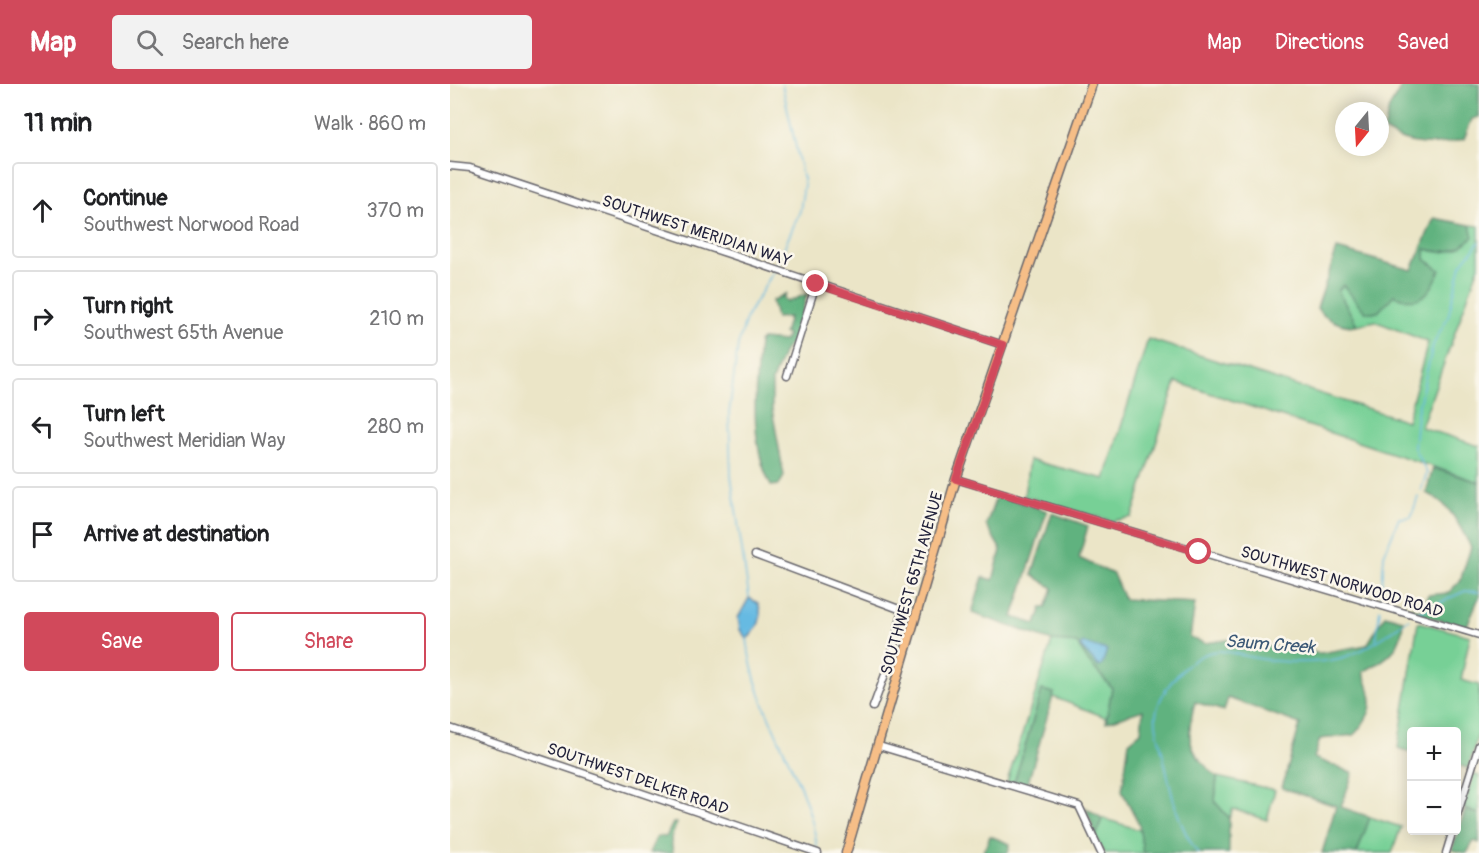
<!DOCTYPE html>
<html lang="en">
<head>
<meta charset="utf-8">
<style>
	body { margin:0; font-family:Pangolin,sans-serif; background:#f2f2f2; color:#202124 }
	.controls { position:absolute; right:18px; bottom:18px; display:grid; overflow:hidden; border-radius:6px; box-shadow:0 3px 15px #0003 }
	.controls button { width:54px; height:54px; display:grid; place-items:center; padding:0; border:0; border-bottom:2px solid #e0e0e0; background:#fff; color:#202124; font:30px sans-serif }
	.compass { position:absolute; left:885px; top:18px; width:54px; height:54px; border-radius:50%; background:#fff; box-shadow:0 3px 15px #0003; rotate:198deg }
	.stop { position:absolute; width:18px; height:18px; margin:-14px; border:4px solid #d1495b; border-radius:50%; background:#fff }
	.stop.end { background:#d1495b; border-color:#fff; box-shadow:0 2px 6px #0008 }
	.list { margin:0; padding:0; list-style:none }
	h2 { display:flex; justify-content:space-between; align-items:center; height:78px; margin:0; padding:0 24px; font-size:26px }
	h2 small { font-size:20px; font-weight:400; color:#757577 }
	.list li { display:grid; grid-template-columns:39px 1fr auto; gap:18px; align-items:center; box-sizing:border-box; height:96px; margin:0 12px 12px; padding:0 12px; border:2px solid #e0e0e0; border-radius:6px }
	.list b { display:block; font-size:22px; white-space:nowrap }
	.list p { margin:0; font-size:20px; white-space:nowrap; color:#757577 }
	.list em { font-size:20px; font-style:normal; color:#757577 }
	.actions { display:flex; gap:12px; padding:18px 24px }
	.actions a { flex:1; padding:14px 0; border:2px solid #d1495b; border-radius:6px; text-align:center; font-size:21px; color:#d1495b }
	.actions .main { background:#d1495b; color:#fff }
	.icon { flex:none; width:33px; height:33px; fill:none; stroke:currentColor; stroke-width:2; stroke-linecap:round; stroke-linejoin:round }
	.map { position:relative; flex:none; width:1029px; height:769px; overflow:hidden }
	header { display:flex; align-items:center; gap:36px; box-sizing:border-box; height:84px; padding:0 30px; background:#d1495b; color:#fff }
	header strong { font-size:28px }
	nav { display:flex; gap:33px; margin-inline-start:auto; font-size:21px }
	.search { width:420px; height:54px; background:#f2f2f2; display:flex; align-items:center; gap:15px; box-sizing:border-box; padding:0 21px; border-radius:6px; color:#757577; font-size:22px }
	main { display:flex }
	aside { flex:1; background:#fff }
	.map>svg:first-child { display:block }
</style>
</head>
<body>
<header>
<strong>Map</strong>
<div class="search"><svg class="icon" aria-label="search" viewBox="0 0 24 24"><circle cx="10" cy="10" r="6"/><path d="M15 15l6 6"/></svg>Search here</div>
<nav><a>Map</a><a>Directions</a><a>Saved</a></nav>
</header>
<main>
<aside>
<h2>11 min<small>Walk · 860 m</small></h2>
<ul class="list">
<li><svg class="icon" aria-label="ahead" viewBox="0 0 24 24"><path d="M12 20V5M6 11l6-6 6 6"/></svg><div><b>Continue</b><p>Southwest Norwood Road</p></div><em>370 m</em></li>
<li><svg class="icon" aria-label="right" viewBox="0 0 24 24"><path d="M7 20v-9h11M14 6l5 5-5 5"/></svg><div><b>Turn right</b><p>Southwest 65th Avenue</p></div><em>210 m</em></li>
<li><svg class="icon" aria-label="left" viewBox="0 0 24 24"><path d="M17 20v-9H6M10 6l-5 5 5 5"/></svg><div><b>Turn left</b><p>Southwest Meridian Way</p></div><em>280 m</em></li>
<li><svg class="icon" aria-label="arrive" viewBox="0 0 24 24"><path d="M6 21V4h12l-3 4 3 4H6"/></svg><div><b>Arrive at destination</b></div></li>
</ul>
<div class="actions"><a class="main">Save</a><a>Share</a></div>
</aside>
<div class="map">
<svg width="1029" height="769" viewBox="0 0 1029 769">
	<rect width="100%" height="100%" fill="#fbf7ec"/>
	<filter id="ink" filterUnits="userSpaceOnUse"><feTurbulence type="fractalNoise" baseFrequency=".0167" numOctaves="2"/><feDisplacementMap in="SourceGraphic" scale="12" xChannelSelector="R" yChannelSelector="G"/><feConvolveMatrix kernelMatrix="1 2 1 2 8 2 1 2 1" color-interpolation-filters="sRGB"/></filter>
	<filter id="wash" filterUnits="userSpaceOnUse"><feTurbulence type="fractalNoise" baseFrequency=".008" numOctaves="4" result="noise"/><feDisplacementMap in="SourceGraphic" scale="24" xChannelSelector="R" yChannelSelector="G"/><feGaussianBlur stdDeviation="1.35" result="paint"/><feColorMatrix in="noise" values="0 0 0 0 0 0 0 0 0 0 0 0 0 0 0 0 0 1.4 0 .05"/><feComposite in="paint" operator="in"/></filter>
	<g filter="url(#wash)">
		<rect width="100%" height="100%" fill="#ebe5c7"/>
		<!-- green -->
		<g fill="#77d096" stroke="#4c7968" stroke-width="1.5">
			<path d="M1020 141 1029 142V182L971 343 1029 362V398L726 298 682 433 662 437 574 412 579 376 655 395 698 255 957 337 978 258 925 237 907 241 888 207 893 200 915 227 928 228 975 175V165C995 171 1007 168 1022 153Z"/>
			<polygon points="968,538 1020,552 1011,596 1029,601 1029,647 1018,684 1007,681 1006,648 962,648 961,668 948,664"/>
			<polygon points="602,557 627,558 638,577 662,604 656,638 655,633 603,613 604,609 592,606 564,699 557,698"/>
			<polygon points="1024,690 1029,692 1029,730 1013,724"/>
			<polygon points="767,693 825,706 817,736 783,725 779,734 765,718"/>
			<polygon points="920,733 951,743 942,769 907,769"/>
			<polygon points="652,734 690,746 693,769 654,769 646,753"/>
		</g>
		<!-- forest -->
		<g fill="#61b27f" stroke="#426a5d" stroke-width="1.5">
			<path d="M953 0H1029V33L1022 35 1014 55C985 63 960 63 934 47L939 24Z"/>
			<path d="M984 134 1020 141 1023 153C1007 168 995 170 975 165V175L990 186C981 210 970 223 944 211L928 228H915L893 201 888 207 907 241C894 244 874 235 867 224L887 165 962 186Z"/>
			<path d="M337 209 333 214 337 218 357 210 345 255 334 267 322 297V325L334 392 329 401 321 402C299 359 305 305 309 258L312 255 334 257 337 251 334 249 339 233 326 234 322 217Z"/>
			<path d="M983 384 1029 398V513L1016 544 953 525 954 522 970 526 978 511 998 509 1010 497 1021 463C1009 442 1000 418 976 409Z"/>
			<path d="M547 411 597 427 563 533 586 540 592 523 596 524 603 504 582 491 602 429 638 442 629 474 663 490 674 515 745 519 740 554 755 559 784 555 842 567 871 569 917 561 935 531 953 536C952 567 938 574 913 588 925 618 925 627 904 651L870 655 864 674 903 689 891 723 920 733 907 769H872L886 722 832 704 850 640 778 614 774 627 745 618C735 657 738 666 767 693L765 718 779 734V769H693L689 740 672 707 679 658 691 648 693 626 656 638 662 604 638 577 627 559 602 557 522 529 533 493 543 496 551 466 536 441Z"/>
			<polygon points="592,606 604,609 577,702 564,699"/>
			<polygon points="636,724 652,734 646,753"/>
			<polygon points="1015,726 1029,730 1029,759 1024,757 1017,769 1002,766"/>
			<polygon points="223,739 227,739 221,754 223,769 199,769 207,752 216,753"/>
			<polygon points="540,752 560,760 558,769 533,769"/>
		</g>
		<!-- water -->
		<g fill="#66bae2" stroke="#446e8e" stroke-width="1.5">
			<path d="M299 514 308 519C314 534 308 545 297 555L290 546 288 534Z"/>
			<polygon points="633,559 657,566 652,581 649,583 630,562"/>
		</g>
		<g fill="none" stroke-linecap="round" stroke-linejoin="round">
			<!-- stream -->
			<g stroke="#66bae2" stroke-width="1.5">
				<polyline points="326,183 350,127 354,100 332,0"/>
				<polyline points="971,406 977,389 964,364 967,329 983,261 998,233 1011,181 1029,158"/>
				<polyline points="299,513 281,392 279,329 288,261 297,232 324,187"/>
				<polyline points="931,518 934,471 949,434 961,433 968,413"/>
				<polyline points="967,529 1015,507 1029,508"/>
				<path d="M297 554C304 632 358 690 367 763"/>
				<polyline points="926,556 930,525"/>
				<path d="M748 769C725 738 721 704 712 667 710 656 704 642 706 631 708 607 743 566 770 567 782 568 794 572 806 574 831 579 862 580 887 575 914 569 937 550 959 535"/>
			</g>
		</g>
	</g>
	<g filter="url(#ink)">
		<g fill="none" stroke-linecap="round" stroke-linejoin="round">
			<!-- minor casing -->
			<g stroke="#68666c" stroke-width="9">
				<g id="minor">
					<polyline points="0,82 20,84 553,261"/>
					<polyline points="337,292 366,200"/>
					<polyline points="506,395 1029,551"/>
					<polyline points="305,471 449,525 452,529 440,577 423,623"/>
					<polyline points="0,644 368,769"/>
					<polyline points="429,662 629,722 651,769"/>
					<polyline points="1006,735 1029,661"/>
					<polyline points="996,769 1003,746"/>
				</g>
			</g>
			<!-- major casing -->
			<g stroke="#68666c" stroke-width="11">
				<polyline id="major" points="396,769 506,395 642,0"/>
			</g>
			<!-- minor -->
			<use href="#minor" stroke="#fff" stroke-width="6"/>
			<!-- major -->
			<use href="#major" stroke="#f6be87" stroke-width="8"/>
		</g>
	</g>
	<g fill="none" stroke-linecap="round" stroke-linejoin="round" filter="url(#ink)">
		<!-- route -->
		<polyline stroke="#d1495b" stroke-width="8" points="366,200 553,261 506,395 749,468"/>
	</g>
	<g text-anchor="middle" stroke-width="5" stroke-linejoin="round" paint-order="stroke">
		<!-- street labels -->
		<g font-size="16" fill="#22223b" stroke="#fbf7ec">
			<text transform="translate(247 146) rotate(18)" y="6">SOUTHWEST MERIDIAN WAY</text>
			<text transform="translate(892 497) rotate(17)" y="6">SOUTHWEST NORWOOD ROAD</text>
			<text transform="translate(461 499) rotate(-74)" y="6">SOUTHWEST 65TH AVENUE</text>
			<text transform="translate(188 694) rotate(19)" y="6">SOUTHWEST DELKER ROAD</text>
		</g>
		<!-- water labels -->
		<g font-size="18" font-style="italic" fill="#3a5775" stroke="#fbf7ec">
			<text transform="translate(820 560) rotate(4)" y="6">Saum Creek</text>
		</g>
	</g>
</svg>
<div class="controls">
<button>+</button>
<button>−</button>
</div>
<svg class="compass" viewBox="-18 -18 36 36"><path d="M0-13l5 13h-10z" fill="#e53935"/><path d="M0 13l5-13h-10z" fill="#757577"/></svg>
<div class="stop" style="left:749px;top:468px"></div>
<div class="stop end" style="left:366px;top:200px"></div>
</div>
</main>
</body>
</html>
